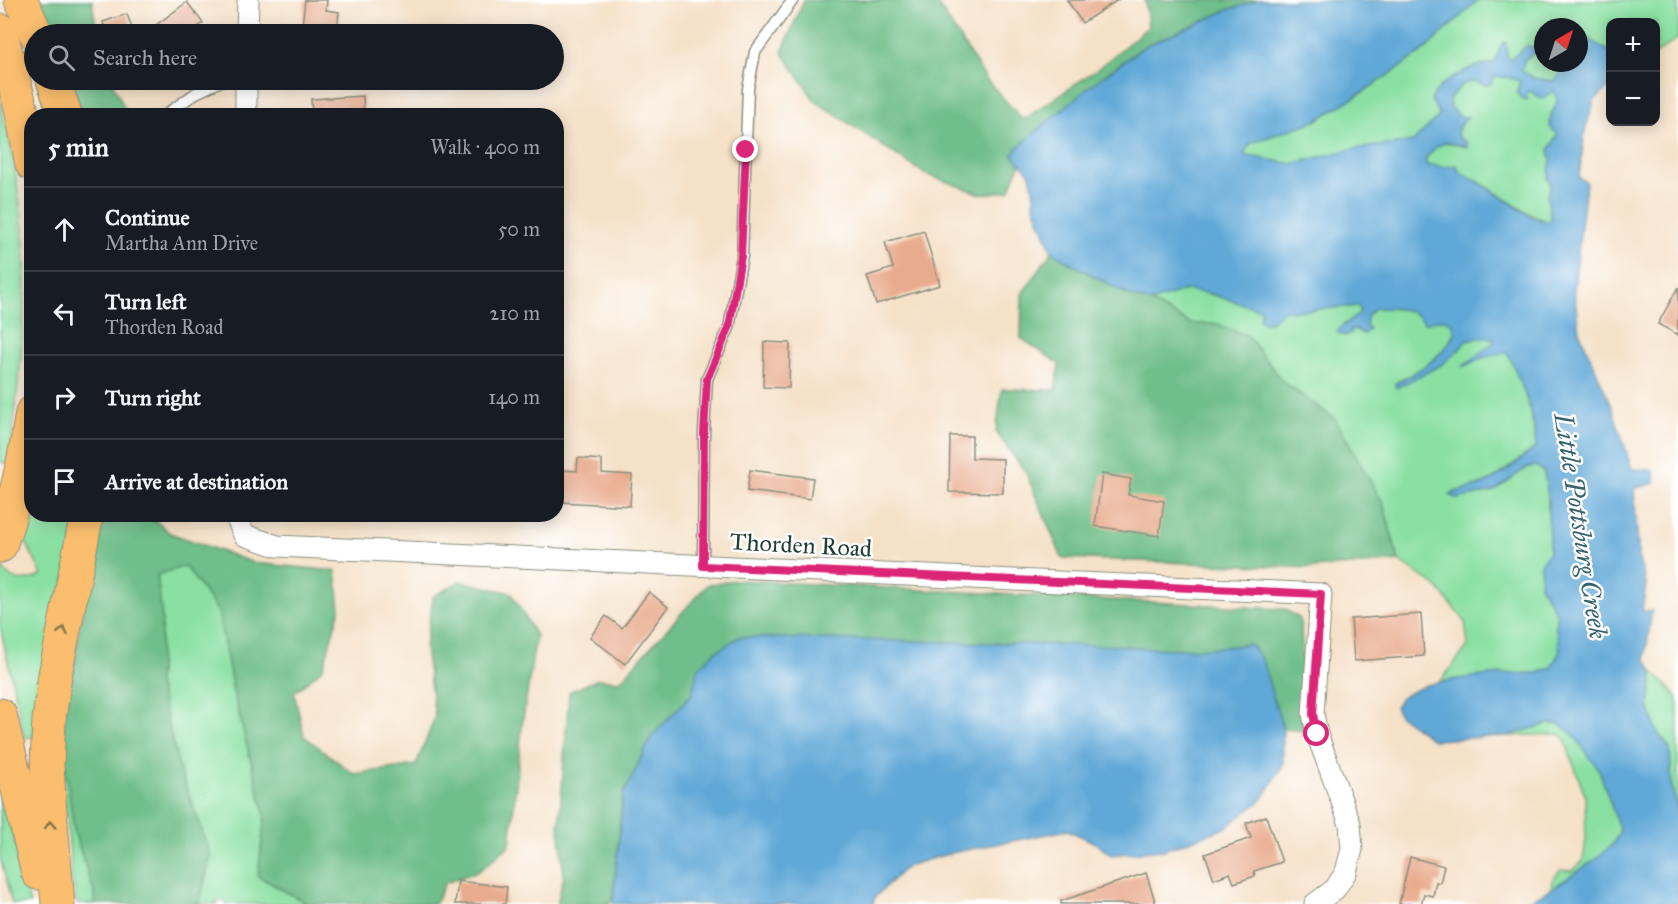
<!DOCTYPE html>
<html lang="en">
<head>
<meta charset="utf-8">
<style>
	body { margin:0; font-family:"IM FELL Great Primer",serif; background:#20242c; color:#f1f3f6 }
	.controls { position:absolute; right:18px; top:18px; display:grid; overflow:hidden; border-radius:12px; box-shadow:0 3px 15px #0003 }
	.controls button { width:54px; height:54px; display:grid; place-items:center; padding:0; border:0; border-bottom:2px solid #363941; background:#171b24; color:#f1f3f6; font:30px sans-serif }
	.compass { position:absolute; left:1534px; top:18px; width:54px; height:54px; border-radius:50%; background:#171b24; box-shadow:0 3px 15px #0003; rotate:39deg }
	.stop { position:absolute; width:18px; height:18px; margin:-14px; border:4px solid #db2777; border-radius:50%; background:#fff }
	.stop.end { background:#db2777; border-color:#fff; box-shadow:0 2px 6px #0008 }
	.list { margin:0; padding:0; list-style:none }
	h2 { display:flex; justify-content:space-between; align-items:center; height:78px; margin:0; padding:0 24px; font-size:26px }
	h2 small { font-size:20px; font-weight:400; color:#9ea1a6 }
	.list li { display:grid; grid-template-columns:39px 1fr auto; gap:18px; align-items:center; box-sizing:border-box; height:84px; padding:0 24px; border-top:2px solid #363941 }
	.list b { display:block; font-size:22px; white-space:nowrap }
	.list p { margin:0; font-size:20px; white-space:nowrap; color:#9ea1a6 }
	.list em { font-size:20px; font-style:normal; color:#9ea1a6 }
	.icon { flex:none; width:33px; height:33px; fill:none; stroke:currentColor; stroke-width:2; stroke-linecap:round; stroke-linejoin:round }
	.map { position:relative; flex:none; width:1678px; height:904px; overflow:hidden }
	.search { position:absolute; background:#171b24; box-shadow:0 3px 15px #0003; left:24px; top:24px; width:540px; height:66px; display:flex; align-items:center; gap:15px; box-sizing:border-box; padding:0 21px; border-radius:33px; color:#9ea1a6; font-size:22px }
	.panel { position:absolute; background:#171b24; box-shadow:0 3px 15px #0003; left:24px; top:108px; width:540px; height:414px; border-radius:24px }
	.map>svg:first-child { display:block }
</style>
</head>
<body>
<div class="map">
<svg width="1678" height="904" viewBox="0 0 1678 904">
	<rect width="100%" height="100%" fill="#fff"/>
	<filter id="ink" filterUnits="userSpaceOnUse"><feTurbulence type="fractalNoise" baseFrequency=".0167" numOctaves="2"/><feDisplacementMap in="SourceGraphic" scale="12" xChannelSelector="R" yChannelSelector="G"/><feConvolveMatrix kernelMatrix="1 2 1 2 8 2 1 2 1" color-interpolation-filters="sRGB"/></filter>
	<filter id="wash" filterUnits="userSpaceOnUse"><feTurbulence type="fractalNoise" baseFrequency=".008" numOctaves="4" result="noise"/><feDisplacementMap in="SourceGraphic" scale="24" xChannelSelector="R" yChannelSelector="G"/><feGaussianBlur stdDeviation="1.35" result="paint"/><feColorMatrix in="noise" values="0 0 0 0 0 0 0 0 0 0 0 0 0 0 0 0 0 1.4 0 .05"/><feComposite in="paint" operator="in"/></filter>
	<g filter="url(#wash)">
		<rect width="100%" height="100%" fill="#f5e1c8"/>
		<!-- green -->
		<g fill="#8ae0a3" stroke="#548e6c" stroke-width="1.5">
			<polygon points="1478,0 1678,0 1678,38 1656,54 1656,22 1610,22 1610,52 1584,36 1579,40 1579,27 1543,27 1543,63 1562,63 1559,75 1553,81 1533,78 1522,71 1524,60 1540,48 1526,46 1511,59 1507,56 1495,62 1470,68 1441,85 1440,115 1413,142 1352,149 1292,164 1243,155 1250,143 1315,121 1363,92 1421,53"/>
			<path d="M1493 76 1507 77 1520 81 1518 88 1525 96 1527 90H1554C1558 100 1558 104 1551 114L1558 135 1549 150 1551 160 1548 179 1551 184 1547 197 1551 219 1549 222C1521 213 1501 193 1475 180 1459 171 1444 167 1426 165V158L1436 147 1446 142 1467 147 1466 143 1461 140 1457 134 1459 126 1466 117 1458 116 1450 107 1449 99 1463 84Z"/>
			<path d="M0 98C13 153 25 214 25 270 25 334 17 398 9 462L0 463Z"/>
			<path d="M1186 290 1210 294 1263 310 1270 322 1285 310 1295 311 1359 306 1360 312 1353 320 1342 325C1350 329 1356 329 1363 334L1368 315 1375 308C1387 308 1402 307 1414 312 1416 313 1418 317 1421 318 1431 323 1442 315 1453 324L1455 334C1437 362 1423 368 1395 383L1459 350 1466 341 1478 338H1494V342L1466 365 1482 358 1507 351C1521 382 1534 414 1536 447L1491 481 1478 486 1454 492 1457 499 1494 491 1525 469 1536 466 1544 472 1548 497 1549 553 1540 585 1557 615 1556 628 1560 651 1551 668 1538 673 1500 674 1458 679 1440 682 1468 646 1465 621 1436 586 1399 561 1383 503 1335 419 1282 381 1248 336 1217 324H1191L1150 302Z"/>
			<path d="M31 495 32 514 78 515 34 735 25 739 0 626V563C9 583 23 584 42 575L21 532Z"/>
			<polygon points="185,566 218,611 233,691 265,816 258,876 308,904 227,904 224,900 216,902 217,904 197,904 200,900 211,855 180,771 158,683 162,618 157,574"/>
			<polygon points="1653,672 1678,697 1678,809 1672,789 1670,749 1657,732 1649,706"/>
			<polygon points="1547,724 1559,724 1573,734 1591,757 1599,770 1620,830 1613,844 1596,859 1551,889 1552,880 1561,870 1572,871 1583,861 1586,839 1585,795 1564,738 1560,734 1507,736"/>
			<polygon points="62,756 67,775 74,831 95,895 95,904 77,904 72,880"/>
			<polygon points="0,783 30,904 12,904 0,857"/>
		</g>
		<!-- forest -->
		<g fill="#6fbe89" stroke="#477e5e" stroke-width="1.5">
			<polygon points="36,0 92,0 97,34 51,34"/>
			<polygon points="804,0 935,0 986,79 1023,120 1100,67 1148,27 1145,0 1259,0 1228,10 1145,46 1089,87 1018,147 1013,155 1021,163 1009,191 981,194 925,174 815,101 782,52"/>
			<polygon points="67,80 111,80 128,115 80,115"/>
			<polygon points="1052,251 1067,261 1130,296 1150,302 1191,324 1217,324 1248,336 1282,381 1335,419 1383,503 1399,561 1315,568 1062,558 1026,473 996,432 1002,389 1055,390 1059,364 1021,338 1022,294"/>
			<polygon points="99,515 149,515 170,533 254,563 336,571 340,609 323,668 294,693 304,736 354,774 416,765 435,717 425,648 433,597 460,581 511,593 536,636 522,726 510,845 479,871 445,883 435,904 308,904 258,876 265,816 233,691 218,611 185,566 157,575 162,618 158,683 180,771 211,855 200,900 197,904 95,904 95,895 74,831 67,775 62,756 64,720"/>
			<path d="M736 580 1285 609 1300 619 1302 644 1304 731 1283 729 1273 697 1249 644C1206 651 1165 650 1122 646L698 668 692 694 652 736 623 795 613 899 608 904H557L564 875 559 826 569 692 598 679 620 681 707 585Z"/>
		</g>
		<!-- water -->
		<g fill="#60a8d7" stroke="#407286" stroke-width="1.5" fill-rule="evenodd">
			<path d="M1259 0H1478L1421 53 1363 92 1315 121 1251 143 1243 155 1292 164 1352 149 1413 142 1440 115 1431 100 1441 85 1470 68 1495 62 1502 43 1506 42 1507 56 1511 59 1526 46 1541 48 1524 60 1522 71 1533 78 1553 81 1559 75 1562 63H1579V40L1584 36 1610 52V87L1594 101 1585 131 1579 178 1586 182 1574 289 1579 331 1612 407 1632 469 1654 470 1655 483 1634 489 1639 560 1646 584 1642 611H1652L1645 658 1653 672 1649 706 1657 732 1670 749 1672 789 1678 809V904H1523L1551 889 1596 859 1613 844 1620 831 1599 770 1573 734 1559 724H1547L1507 736 1433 740 1399 715 1395 707 1401 697 1426 685 1458 679 1500 674 1538 673 1551 668 1560 651 1556 628 1557 615 1540 585 1541 562 1549 553 1548 497 1544 472 1536 466 1525 469 1494 491 1457 499 1450 495C1459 489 1471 489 1481 485 1501 477 1519 461 1536 447 1535 414 1521 382 1507 352L1482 358 1462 367 1494 342V338H1478L1466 341 1459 350 1441 365 1396 388 1395 384C1423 368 1437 362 1455 334L1453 324C1443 316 1436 319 1425 324 1415 307 1394 308 1375 308L1368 315 1366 324 1369 329 1363 334 1356 329H1350L1351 333 1344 336 1337 332C1343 323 1353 321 1360 312L1359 306 1295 311 1285 310 1269 322H1263L1259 319 1262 310 1211 294 1186 290 1150 302 1130 296 1067 261 1052 251 1034 207V195L1030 174 1013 155 1018 147 1089 87 1145 46 1228 10ZM1494 76 1507 77 1520 81 1517 93 1523 100 1528 99 1525 96 1528 90 1542 99 1554 90C1561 107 1555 102 1551 116 1550 119 1550 123 1550 127L1558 135 1549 150 1551 160 1548 179 1551 184 1547 197 1551 218 1549 222 1532 217 1477 181 1460 172 1456 165 1445 167 1426 165V158L1436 147 1446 142 1467 147V143L1461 140 1457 134 1459 126 1468 117 1458 116 1450 107 1449 99 1463 84 1473 81 1488 86 1492 82Z"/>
			<path d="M739 637 1122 646C1165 650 1206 651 1250 644L1262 660 1283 729V765L1262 800 1225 828 1164 850 1111 855 1095 843 1068 830 951 853 907 866 875 897 873 904H613L623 795 652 736 692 694 698 668 715 652Z"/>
		</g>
		<g id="blocks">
			<!-- building -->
			<g fill="#e9ab8d">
				<polygon points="305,0 327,0 326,10 339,12 337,34 301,34"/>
				<polygon points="1067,0 1118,0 1082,23"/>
				<polygon points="187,2 203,23 188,34 144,34"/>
				<polygon points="127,14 134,34 107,34 103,22"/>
				<polygon points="363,96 364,116 312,116 311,99"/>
				<polygon points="924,231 940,285 876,304 867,276 893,268 885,242"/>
				<polygon points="1678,287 1678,335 1658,324"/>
				<polygon points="764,342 790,343 789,388 763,387"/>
				<polygon points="950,436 972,436 972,458 1003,459 1003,493 949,492"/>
				<polygon points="578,458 602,460 602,473 632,475 630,506 560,502 561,470 577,471"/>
				<polygon points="750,470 813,478 810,499 747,491"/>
				<polygon points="1102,474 1131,479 1128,495 1164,501 1159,536 1095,526"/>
				<polygon points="649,592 668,607 625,664 590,637 606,616 622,628"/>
				<polygon points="1421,614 1424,656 1354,661 1351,619"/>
				<polygon points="1266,816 1282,862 1254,871 1255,876 1234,883 1230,873 1214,879 1205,854 1251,838 1246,823"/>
				<polygon points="1410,857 1444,866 1440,883 1436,882 1433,896 1424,894 1421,904 1399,904"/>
				<polygon points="1146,873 1156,904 1061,904 1061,901"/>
				<polygon points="458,881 507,887 505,904 455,904"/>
			</g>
		</g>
	</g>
	<g filter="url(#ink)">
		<use href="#blocks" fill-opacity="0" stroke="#8a8f7e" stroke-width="1.5"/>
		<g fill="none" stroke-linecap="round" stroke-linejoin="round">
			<!-- lane casing -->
			<g stroke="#8a8f7e" stroke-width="13">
				<g id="lane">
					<polyline points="169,112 196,93 223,80"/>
					<polyline points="703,566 704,433 707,379 729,328 742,256 748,89 755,52 793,0"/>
				</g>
			</g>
			<!-- street casing -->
			<g stroke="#8a8f7e" stroke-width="23">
				<g id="street">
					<polyline points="247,34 248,0"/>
					<polyline points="246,116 246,80"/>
					<polyline points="237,514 237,519 244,535 277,546 1321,594 1313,714 1317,734 1350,824 1352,849 1346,872 1335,889 1315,904"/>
				</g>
			</g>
			<!-- highway casing -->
			<g stroke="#8a8f7e" stroke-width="35">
				<g id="highway">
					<polyline points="21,0 36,34"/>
					<polyline points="0,30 21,108 32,164"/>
					<polyline points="53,80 66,116"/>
					<path d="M0 546C15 503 25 459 32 413"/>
					<polyline points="0,715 38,873"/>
					<polyline points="58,904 49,800 47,765 49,720 55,675 87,514"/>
				</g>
			</g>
			<!-- lane -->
			<use href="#lane" stroke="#fff" stroke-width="10"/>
			<!-- street -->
			<use href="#street" stroke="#fff" stroke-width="21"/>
			<!-- highway -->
			<use href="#highway" stroke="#fabe6e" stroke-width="33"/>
		</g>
		<!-- one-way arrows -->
		<defs><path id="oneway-chevron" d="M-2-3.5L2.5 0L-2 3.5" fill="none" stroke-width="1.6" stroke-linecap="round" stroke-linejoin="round" transform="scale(1.5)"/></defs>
		<g stroke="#82774e">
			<use href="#oneway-chevron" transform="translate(63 631) rotate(-79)"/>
			<use href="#oneway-chevron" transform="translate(50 825) rotate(-94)"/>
		</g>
	</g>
	<g fill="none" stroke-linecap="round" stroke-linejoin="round" filter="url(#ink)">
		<!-- route -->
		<polyline stroke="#db2777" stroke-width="8" points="746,150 741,256 729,328 707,379 704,433 703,566 1321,594 1313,714 1317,734"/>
	</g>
	<g text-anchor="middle" stroke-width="5" stroke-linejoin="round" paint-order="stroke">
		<!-- street labels -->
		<g font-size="24" fill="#1f3d34" stroke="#fff">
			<text transform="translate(801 545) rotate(3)" y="8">Thorden Road</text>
		</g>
		<!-- water labels -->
		<g font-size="26" font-style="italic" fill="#36626d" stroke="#fff">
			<text transform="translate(1581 526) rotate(81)" y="9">Little Pottsburg Creek</text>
		</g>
	</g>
</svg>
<div class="controls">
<button>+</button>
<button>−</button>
</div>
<svg class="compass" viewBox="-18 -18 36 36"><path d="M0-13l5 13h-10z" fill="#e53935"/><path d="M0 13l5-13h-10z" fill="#9ea1a6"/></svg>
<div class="stop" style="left:1317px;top:734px"></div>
<div class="stop end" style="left:746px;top:150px"></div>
<div class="search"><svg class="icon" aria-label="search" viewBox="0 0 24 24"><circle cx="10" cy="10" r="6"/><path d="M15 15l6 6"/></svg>Search here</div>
<section class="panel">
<h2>5 min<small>Walk · 400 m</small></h2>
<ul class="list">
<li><svg class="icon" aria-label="ahead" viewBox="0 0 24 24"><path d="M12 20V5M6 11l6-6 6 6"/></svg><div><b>Continue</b><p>Martha Ann Drive</p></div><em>50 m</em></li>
<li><svg class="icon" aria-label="left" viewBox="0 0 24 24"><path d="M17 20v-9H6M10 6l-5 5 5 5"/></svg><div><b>Turn left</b><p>Thorden Road</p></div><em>210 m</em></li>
<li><svg class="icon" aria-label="right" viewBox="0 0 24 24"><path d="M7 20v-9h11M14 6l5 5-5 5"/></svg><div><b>Turn right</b></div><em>140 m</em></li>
<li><svg class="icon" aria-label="arrive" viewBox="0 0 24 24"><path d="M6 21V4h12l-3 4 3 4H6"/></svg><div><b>Arrive at destination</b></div></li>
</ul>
</section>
</div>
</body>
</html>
